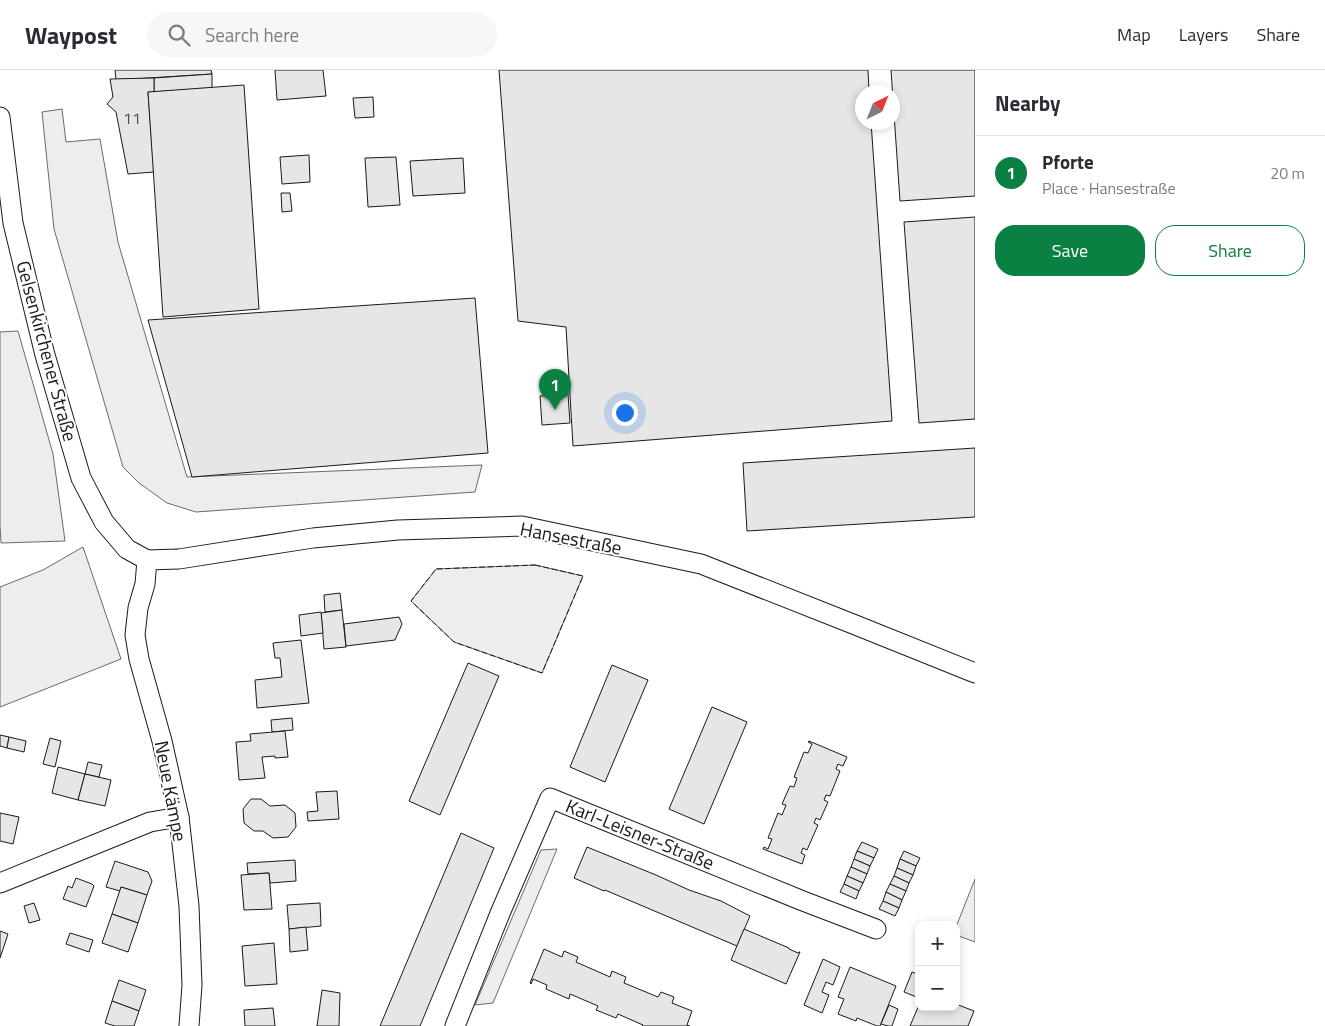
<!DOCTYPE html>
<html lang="en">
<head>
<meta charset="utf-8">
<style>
	body { margin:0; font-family:"Titillium Web",sans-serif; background:#f7f7f7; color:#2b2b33 }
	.controls { position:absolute; right:15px; bottom:15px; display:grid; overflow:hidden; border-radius:10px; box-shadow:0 2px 8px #0003 }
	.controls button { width:45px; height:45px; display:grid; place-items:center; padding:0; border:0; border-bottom:1px solid #e1e1e2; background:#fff; color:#2b2b33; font:25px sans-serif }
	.compass { position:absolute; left:855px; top:15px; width:45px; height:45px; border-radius:50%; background:#fff; box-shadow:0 2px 8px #0003; rotate:43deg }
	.you { position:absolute; left:624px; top:342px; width:18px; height:18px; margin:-12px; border:4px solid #fff; border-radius:50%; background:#1a73e8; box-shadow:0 0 0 8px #1a73e833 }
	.badge { display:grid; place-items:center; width:32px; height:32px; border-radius:50%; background:#0b8043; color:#fff; font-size:16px; font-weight:700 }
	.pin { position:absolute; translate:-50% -41px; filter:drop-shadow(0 1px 2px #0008) }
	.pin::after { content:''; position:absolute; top:26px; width:18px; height:15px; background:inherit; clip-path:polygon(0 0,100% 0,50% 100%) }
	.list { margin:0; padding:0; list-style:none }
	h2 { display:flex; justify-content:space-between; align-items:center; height:65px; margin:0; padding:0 20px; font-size:21px }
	h2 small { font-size:16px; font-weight:400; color:#7c7c81 }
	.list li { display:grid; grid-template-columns:32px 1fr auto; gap:15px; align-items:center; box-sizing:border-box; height:75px; padding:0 20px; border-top:1px solid #e1e1e2 }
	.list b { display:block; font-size:19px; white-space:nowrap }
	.list p { margin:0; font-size:16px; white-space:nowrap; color:#7c7c81 }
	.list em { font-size:16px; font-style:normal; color:#7c7c81 }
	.actions { display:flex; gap:10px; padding:15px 20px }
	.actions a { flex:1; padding:11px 0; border:1px solid #0b8043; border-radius:20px; text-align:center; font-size:18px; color:#0b8043 }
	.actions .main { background:#0b8043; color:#fff }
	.icon { flex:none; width:28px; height:28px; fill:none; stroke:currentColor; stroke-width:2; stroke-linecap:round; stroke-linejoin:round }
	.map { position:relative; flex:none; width:975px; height:956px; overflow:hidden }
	header { display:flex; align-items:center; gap:30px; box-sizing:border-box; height:70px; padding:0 25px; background:#fff; border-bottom:1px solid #e1e1e2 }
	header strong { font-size:24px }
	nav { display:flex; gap:28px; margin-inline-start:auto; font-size:18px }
	.search { width:350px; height:45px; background:#f7f7f7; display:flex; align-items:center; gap:12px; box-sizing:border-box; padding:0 18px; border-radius:28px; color:#7c7c81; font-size:19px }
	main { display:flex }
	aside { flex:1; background:#fff }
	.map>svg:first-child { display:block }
</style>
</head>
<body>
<header>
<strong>Waypost</strong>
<div class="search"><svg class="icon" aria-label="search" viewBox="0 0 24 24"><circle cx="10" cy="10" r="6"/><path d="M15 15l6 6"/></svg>Search here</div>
<nav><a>Map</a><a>Layers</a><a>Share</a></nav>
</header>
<main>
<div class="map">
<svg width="975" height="956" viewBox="0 0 975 956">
	<rect width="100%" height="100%" fill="#fff"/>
	<!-- built -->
	<g fill="#ededed" stroke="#6a6a6a">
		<polygon points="62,39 66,72 100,69 118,172 187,407 482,395 475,422 196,442 167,433 139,413 123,397 54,159 42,42"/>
		<polygon points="18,261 53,384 65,471 1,473 0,455 0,262"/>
		<polygon points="83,477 121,589 0,637 0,517 43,500"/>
		<polygon points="535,495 583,506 542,603 454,572 411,531 436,499"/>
		<polygon points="557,779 493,933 475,935 541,780"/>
		<polygon points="975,809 975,872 956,865 956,857"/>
	</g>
	<!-- building -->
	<g fill="#e6e6e6" stroke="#1a1a1a">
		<polygon points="115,0 211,0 212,4 116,10"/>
		<polygon points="275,0 323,0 326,26 277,30"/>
		<polygon points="499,0 868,0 869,22 862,22 862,52 871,52 892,351 573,376 566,257 518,251"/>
		<polygon points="891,0 975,0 975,126 900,131"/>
		<polygon points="212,4 212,18 154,22 154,8"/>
		<polygon points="154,8 154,22 148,22 154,102 128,104 116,42 107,34 113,27 110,9"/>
		<polygon points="244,15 259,239 163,247 148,22"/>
		<polygon points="373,27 374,47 355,48 353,28"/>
		<polygon points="309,85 310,112 282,114 280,87"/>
		<polygon points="396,87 400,135 368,137 365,88"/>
		<polygon points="463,88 465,123 413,126 410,91"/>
		<polygon points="281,123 290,123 292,141 282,142"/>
		<polygon points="975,147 975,349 919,353 904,152"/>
		<polygon points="475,228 488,383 192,407 148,250"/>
		<polygon points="568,324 570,353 542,355 540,326"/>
		<polygon points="975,378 975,447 747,461 743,393"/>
		<polygon points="340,523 342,540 325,542 324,525"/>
		<polygon points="342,540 346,577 324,579 321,543"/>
		<polygon points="321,542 323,563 301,566 299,545"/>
		<polygon points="399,547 402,554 395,570 346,576 344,554"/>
		<polygon points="301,570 309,633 257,638 255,610 282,607 280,588 275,588 273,573"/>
		<polygon points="468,593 499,606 440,745 409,731"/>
		<polygon points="612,595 648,610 605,712 570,697"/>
		<polygon points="712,637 747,652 704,754 669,739"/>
		<polygon points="292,648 293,660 272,662 271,650"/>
		<polygon points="285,661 288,687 275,688 275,686 262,687 265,708 239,710 236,672 251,671 250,664"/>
		<polygon points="0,665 9,667 7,678 0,676"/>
		<polygon points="9,667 26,671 24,682 7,678"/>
		<polygon points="50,668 61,671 55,697 43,694"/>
		<polygon points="809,671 847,687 843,696 838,694 836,699 840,701 830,726 826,725 824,730 828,732 820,750 816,748 814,753 818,755 807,780 803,778 801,783 805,785 802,794 763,779 764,777 768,779 772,769 768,768 778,743 782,745 786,735 782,734 790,716 794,717 797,708 794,707 804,682 808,683 812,674 808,672"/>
		<polygon points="88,692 102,695 99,707 85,704"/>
		<polygon points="58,697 85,704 78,730 52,723"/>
		<polygon points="85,704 111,710 105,736 78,730"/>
		<polygon points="337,721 339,749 308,751 307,742 318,741 316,722"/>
		<polygon points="251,729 261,729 270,736 285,735 295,743 296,757 288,767 273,768 263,761 254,761 244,753 243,739"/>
		<polygon points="0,743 19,747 13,774 0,771"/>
		<polygon points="461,763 494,778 420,956 380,956"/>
		<polygon points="862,772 878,779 874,788 857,781"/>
		<polygon points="587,777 656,805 689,820 721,831 750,846 737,876 605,820 604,821 574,808"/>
		<polygon points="857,781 874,788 870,796 854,789"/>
		<polygon points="904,781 920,788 916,796 900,789"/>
		<polygon points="854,789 870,796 867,804 851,797"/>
		<polygon points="900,789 916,796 913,805 897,798"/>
		<polygon points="295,790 296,811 270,813 269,803 248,804 247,793"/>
		<polygon points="115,791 148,802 152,811 147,825 121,817 120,821 106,817"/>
		<polygon points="851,797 867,804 863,813 847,806"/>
		<polygon points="897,798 913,805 909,813 894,806"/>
		<polygon points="269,803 272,839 244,840 241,805"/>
		<polygon points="847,806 863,813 859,821 844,814"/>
		<polygon points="894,806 909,813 906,821 890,814"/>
		<polygon points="76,808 92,814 94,816 86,837 63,829 68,816 72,818"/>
		<polygon points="844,814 859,821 856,829 840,822"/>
		<polygon points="890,814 906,821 902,830 886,822"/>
		<polygon points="121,817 147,825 138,853 112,844"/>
		<polygon points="886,822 902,830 899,838 883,831"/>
		<polygon points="883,831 899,838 895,846 879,839"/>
		<polygon points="34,833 40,850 29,853 24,836"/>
		<polygon points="320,833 321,856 289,859 287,835"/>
		<polygon points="112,844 138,853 128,882 102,873"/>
		<polygon points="306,857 308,880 290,882 289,859"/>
		<polygon points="744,859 789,878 789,879 798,883 799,882 800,882 786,914 731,890"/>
		<polygon points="0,861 8,864 0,888"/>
		<polygon points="70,863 93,870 89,882 66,874"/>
		<polygon points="274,873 277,914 245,916 242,876"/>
		<polygon points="544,879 562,887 564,881 578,887 576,892 610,907 612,901 626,907 624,913 658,927 661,922 674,927 672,933 692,941 687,955 690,956 642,956 643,955 618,944 616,948 596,940 598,936 570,924 569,929 546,919 547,915 533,909 531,914 530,913"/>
		<polygon points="823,889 840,897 833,915 826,912 822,922 829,925 822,943 804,935"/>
		<polygon points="850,897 896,916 880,956 877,956 857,948 856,951 838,944 844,929 838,927"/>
		<polygon points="912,902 919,905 919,928 904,922"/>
		<polygon points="119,910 146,920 139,941 112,931"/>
		<polygon points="322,920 340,923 339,956 317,956"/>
		<polygon points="112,931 139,941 134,956 115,956 105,953"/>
		<polygon points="956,934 974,941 968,956 910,956 919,935 919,937 956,937"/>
		<polygon points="889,935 898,939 892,956 888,956 881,954"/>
		<polygon points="273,938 275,956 245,956 244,940"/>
	</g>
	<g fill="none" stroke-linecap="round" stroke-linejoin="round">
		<!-- minor casing -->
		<g stroke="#1a1a1a" stroke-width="21">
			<g id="minor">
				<polyline points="0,47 13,153 45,285 81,408 104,452 127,479 147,490"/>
				<polyline points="147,490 179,489 313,468 398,460 522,456 701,494 853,554 975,603"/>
				<polyline points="147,490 145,514 138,538 135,565 139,589 162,671 179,747 189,836 192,915 189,956"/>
				<polyline points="0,813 150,752 179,747"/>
				<polyline points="455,956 501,841 550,728 803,831 876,859"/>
			</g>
		</g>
		<!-- minor -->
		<use href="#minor" stroke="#fff" stroke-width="19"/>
		<!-- fence -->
		<polygon stroke="#1a1a1a" stroke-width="1" stroke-dasharray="6 2.5" stroke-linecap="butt" points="535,495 583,506 542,603 454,572 411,531 436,499"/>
	</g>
	<g text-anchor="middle" stroke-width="4" stroke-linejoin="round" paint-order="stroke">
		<!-- number labels -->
		<g font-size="16" fill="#4d4d4d">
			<text x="132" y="54">11</text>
		</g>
		<!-- street labels -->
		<g font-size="19" fill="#1a1a1a" stroke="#fff">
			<text transform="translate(47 281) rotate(75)" y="7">Gelsenkirchener Straße</text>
			<text transform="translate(571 468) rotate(11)" y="7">Hansestraße</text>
			<text transform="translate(171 721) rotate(79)" y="7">Neue Kämpe</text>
			<text transform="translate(640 764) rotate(22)" y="7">Karl-Leisner-Straße</text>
		</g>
	</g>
</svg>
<div class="controls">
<button>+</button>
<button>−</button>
</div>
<svg class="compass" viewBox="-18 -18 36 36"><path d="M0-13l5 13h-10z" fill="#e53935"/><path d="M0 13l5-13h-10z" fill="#7c7c81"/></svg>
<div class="you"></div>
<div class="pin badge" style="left:555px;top:340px">1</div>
</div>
<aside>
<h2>Nearby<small></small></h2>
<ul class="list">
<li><span class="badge">1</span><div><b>Pforte</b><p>Place · Hansestraße</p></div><em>20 m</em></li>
</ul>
<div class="actions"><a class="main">Save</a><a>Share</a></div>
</aside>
</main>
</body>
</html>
